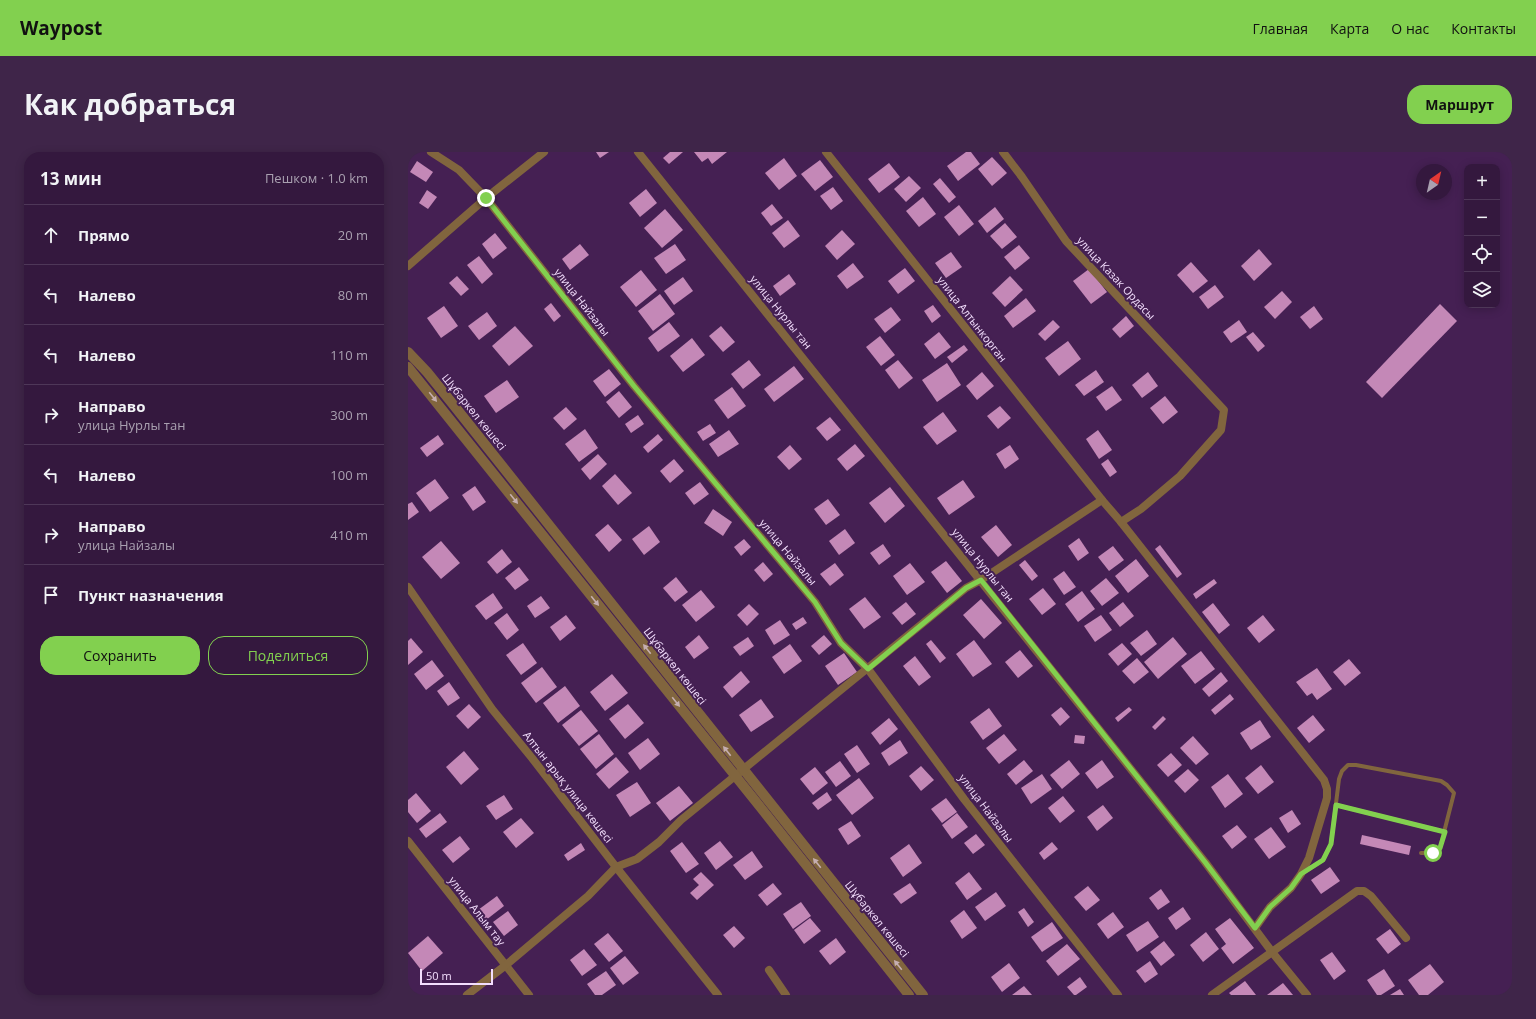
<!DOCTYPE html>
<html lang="ru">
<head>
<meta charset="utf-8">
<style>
	body { margin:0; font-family:"Open Sans",sans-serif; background:#3f2549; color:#f1f3f6 }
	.controls { position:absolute; right:12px; top:12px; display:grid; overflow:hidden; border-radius:8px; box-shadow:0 2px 10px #0003 }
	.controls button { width:36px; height:36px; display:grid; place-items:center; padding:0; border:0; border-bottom:1px solid #4e3758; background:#34183e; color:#f1f3f6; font:20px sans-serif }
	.compass { position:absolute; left:1008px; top:12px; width:36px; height:36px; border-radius:50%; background:#34183e; box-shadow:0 2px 10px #0003; rotate:34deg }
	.scale { position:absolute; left:12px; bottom:10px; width:73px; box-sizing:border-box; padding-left:4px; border:2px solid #f3defd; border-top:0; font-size:11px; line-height:14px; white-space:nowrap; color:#f3defd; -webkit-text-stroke:3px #452053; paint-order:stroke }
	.stop { position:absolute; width:12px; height:12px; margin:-9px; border:3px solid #82d04f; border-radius:50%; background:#fff }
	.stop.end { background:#82d04f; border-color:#fff; box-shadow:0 1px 4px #0008 }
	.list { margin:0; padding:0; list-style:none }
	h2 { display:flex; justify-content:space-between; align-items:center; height:52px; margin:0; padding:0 16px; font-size:17px }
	h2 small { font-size:13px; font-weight:400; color:#a9a0b0 }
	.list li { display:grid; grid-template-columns:26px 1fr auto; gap:12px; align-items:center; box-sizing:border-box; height:60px; padding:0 16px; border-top:1px solid #4e3758 }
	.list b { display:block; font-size:15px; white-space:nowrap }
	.list p { margin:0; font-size:13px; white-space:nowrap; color:#a9a0b0 }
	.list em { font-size:13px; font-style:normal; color:#a9a0b0 }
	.actions { display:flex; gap:8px; padding:12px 16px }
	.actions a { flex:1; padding:9px 0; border:1px solid #82d04f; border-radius:16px; text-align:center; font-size:14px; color:#82d04f }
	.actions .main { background:#82d04f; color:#111 }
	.icon { flex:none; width:22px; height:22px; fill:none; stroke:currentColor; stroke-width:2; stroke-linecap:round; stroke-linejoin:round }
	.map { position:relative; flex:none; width:1104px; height:843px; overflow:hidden; border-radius:16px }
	header { display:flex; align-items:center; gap:24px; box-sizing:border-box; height:56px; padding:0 20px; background:#82d04f; color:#111 }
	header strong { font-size:19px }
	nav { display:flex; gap:22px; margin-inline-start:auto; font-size:14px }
	.intro { display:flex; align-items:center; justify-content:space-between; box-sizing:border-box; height:96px; padding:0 24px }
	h1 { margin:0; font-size:28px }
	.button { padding:10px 18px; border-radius:16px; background:#82d04f; color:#111; font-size:14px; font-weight:700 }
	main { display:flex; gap:24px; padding:0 24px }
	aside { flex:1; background:#34183e; border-radius:16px; box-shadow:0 2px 10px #0003 }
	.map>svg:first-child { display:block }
</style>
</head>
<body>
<header>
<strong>Waypost</strong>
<nav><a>Главная</a><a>Карта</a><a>О нас</a><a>Контакты</a></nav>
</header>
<div class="intro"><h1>Как добраться</h1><a class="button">Маршрут</a></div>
<main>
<aside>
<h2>13 мин<small>Пешком · 1.0 km</small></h2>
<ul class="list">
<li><svg class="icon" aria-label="ahead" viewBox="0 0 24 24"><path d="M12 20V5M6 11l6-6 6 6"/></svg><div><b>Прямо</b></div><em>20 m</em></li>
<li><svg class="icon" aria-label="left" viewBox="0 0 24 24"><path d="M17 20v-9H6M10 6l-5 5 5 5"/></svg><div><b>Налево</b></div><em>80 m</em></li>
<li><svg class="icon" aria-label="left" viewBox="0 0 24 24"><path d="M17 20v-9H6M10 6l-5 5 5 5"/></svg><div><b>Налево</b></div><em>110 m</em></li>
<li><svg class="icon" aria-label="right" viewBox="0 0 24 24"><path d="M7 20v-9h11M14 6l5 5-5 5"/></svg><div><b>Направо</b><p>улица Нурлы тан</p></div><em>300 m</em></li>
<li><svg class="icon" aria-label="left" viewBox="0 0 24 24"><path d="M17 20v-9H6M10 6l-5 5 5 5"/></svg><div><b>Налево</b></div><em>100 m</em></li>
<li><svg class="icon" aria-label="right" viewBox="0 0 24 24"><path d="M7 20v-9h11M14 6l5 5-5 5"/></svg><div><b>Направо</b><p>улица Найзалы</p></div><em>410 m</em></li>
<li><svg class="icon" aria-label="arrive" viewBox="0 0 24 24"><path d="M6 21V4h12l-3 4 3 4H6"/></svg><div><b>Пункт назначения</b></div></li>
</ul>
<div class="actions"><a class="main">Сохранить</a><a>Поделиться</a></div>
</aside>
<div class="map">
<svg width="1104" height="843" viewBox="0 0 1104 843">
	<rect width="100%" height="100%" fill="#452053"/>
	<!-- building -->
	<g fill="#c488b7">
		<polygon points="188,0 201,0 192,6"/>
		<polygon points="262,0 275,0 261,12 255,6"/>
		<polygon points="286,0 319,0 304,12 300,6 294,10"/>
		<polygon points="558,0 563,0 572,12 550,29 539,14"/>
		<polygon points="584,5 599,21 584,34 570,17"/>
		<polygon points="376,6 389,24 371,38 357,21"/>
		<polygon points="412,8 425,25 407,39 393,22"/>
		<polygon points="9,9 25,20 18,30 2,20"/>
		<polygon points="481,11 492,25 471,41 460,27"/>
		<polygon points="501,24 513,36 498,50 486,37"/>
		<polygon points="532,26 548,45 541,51 525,32"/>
		<polygon points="425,35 435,49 423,58 412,44"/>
		<polygon points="238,37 249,51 232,65 221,51"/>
		<polygon points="19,38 29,45 20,57 11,51"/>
		<polygon points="515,45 528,62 511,75 498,59"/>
		<polygon points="364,52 375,66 363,74 353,61"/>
		<polygon points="551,53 566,72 551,84 536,65"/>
		<polygon points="587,55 596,67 579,81 570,69"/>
		<polygon points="257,57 275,78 254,96 236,76"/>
		<polygon points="380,68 392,84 376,96 364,81"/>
		<polygon points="597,71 609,85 594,97 582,84"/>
		<polygon points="434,78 447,92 429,108 417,94"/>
		<polygon points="87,81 99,96 85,107 74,92"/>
		<polygon points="172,92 181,103 162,118 154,107"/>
		<polygon points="267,92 278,108 258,122 246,106"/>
		<polygon points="611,93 622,106 607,118 596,105"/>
		<polygon points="851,97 864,112 846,129 833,114"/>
		<polygon points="543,100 554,115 538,126 527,111"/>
		<polygon points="71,104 85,122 74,132 59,113"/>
		<polygon points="783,110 800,129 785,141 769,123"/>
		<polygon points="445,111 456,125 439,137 429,124"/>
		<polygon points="497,116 507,129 490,142 480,129"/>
		<polygon points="681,117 699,140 683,152 665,129"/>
		<polygon points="233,118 249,138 228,155 212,135"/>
		<polygon points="381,122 388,132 372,144 365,134"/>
		<polygon points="49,124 61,137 53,144 41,131"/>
		<polygon points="602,124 615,138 597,155 584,141"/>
		<polygon points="275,125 285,139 266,153 256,139"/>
		<polygon points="807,133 816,145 800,157 791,145"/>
		<polygon points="874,139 884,150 867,167 856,155"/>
		<polygon points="252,142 267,162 245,179 230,159"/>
		<polygon points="618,146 628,159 605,176 596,164"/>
		<polygon points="143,151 153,164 146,170 136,157"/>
		<polygon points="1032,152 1049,169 974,246 958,230"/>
		<polygon points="525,153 533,164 524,171 516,159"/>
		<polygon points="36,154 50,174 33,186 19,166"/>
		<polygon points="906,154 915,167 902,177 892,165"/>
		<polygon points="483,155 493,168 477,181 466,167"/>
		<polygon points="79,160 89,174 71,188 60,174"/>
		<polygon points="718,164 726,174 712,186 704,177"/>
		<polygon points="645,168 652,175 637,189 630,182"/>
		<polygon points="831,168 839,180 823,191 815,180"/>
		<polygon points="261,170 272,184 250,200 240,186"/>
		<polygon points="107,174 125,194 101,214 84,194"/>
		<polygon points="313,174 327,190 315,200 301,184"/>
		<polygon points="531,180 543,195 527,207 516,192"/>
		<polygon points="845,180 857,194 850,200 838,185"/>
		<polygon points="472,184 487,203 473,214 458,195"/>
		<polygon points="284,186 297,203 275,220 262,204"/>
		<polygon points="660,189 673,207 651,224 637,206"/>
		<polygon points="556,193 560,198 544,211 539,205"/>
		<polygon points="341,208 353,223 335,237 323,222"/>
		<polygon points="490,208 505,226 491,237 477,218"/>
		<polygon points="539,211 553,233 529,250 514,228"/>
		<polygon points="386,214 396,227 366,250 356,237"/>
		<polygon points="201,217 213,232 197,245 185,229"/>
		<polygon points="688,218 696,230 676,244 667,233"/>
		<polygon points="574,220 586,234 569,248 558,234"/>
		<polygon points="740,220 750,234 734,246 724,233"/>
		<polygon points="99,228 111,245 88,261 76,244"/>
		<polygon points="704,234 714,248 698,259 688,245"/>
		<polygon points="324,235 338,254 320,267 306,248"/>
		<polygon points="211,239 224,255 211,266 198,250"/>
		<polygon points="757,244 770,260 755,272 742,256"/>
		<polygon points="592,254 603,266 590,277 579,264"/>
		<polygon points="158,255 169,267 156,278 145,266"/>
		<polygon points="535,260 549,279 529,293 515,275"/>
		<polygon points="230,263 236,272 223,281 217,272"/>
		<polygon points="422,265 433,278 419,289 408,276"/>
		<polygon points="302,272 308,281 295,289 289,280"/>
		<polygon points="177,277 190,296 171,310 157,292"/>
		<polygon points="321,278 331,292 310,305 301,292"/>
		<polygon points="690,278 704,298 691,307 678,287"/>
		<polygon points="250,282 255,288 240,301 235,295"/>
		<polygon points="30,283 36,292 19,305 12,296"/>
		<polygon points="447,292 457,304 439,319 429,307"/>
		<polygon points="382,293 394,307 381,318 369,305"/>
		<polygon points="602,293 611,307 597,317 588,302"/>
		<polygon points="190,302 199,312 182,328 173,317"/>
		<polygon points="266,307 276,319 262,331 252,319"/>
		<polygon points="700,307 709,320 702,325 693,312"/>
		<polygon points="207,322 224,341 210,353 194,334"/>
		<polygon points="27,327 41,346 22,360 8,341"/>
		<polygon points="555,328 567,345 541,363 529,346"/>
		<polygon points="292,330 301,342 286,353 277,341"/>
		<polygon points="67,334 78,350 65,359 54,343"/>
		<polygon points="482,335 497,354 477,371 461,351"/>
		<polygon points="420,347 432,363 418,373 406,357"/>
		<polygon points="4,350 11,360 0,368 0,352"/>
		<polygon points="305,357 324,370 315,384 296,371"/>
		<polygon points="200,372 214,388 201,400 187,383"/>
		<polygon points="588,373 604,393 590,405 573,385"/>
		<polygon points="241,374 252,390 236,403 224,387"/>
		<polygon points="437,377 447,391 431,403 421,389"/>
		<polygon points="671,386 681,401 670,409 660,394"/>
		<polygon points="336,387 343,395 333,404 326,395"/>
		<polygon points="33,389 52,411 33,427 14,405"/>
		<polygon points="475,392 483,404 471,413 462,401"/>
		<polygon points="752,393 774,422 769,426 747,397"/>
		<polygon points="705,394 716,408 701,419 690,405"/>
		<polygon points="94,397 104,410 89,422 79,410"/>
		<polygon points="728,407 741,424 720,441 707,424"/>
		<polygon points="617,408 630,424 624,429 611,413"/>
		<polygon points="538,409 554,429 539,441 523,420"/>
		<polygon points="355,410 365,422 356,430 346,418"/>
		<polygon points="427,411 436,423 422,434 412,422"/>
		<polygon points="502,411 517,430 499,443 485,424"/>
		<polygon points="111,415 121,428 107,438 97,426"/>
		<polygon points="656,419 668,435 656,443 645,427"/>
		<polygon points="268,425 280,440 267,450 255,436"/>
		<polygon points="698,426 711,441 694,454 682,439"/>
		<polygon points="806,427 809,431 788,447 785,442"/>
		<polygon points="635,436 648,452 634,463 621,447"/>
		<polygon points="293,438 307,455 288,470 274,453"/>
		<polygon points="674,439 687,457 670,470 657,452"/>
		<polygon points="85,441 95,456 78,468 67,454"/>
		<polygon points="133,444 142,456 127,466 119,454"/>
		<polygon points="457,445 473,465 456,477 441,457"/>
		<polygon points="573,447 594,471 576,487 555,463"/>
		<polygon points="498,450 508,462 494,473 484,461"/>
		<polygon points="715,450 726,464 712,475 701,461"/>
		<polygon points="805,451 822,473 811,482 794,460"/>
		<polygon points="341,452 351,462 339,474 329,463"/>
		<polygon points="99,461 111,478 99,488 86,471"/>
		<polygon points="158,463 168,476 152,489 142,475"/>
		<polygon points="693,463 704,478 687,490 676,474"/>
		<polygon points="855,463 867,478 851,491 839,476"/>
		<polygon points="395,465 399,471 388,478 384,472"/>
		<polygon points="372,468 382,483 366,493 357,478"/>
		<polygon points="739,478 749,492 733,504 722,491"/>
		<polygon points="291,483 301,496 286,507 277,495"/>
		<polygon points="416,483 424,492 411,503 403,494"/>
		<polygon points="340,485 346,494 332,504 325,495"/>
		<polygon points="765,485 779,502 750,527 736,510"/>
		<polygon points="3,486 15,500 0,513 0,489"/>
		<polygon points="523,488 538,506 532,511 518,492"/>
		<polygon points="566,488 584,512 565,525 548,502"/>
		<polygon points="115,491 129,511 113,523 98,503"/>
		<polygon points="714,491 724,502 710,514 700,502"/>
		<polygon points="382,492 394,509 376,522 364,505"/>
		<polygon points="612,498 625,514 610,526 597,510"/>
		<polygon points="793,499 807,517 787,532 773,514"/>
		<polygon points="436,501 449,520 430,533 417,514"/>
		<polygon points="507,504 523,525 511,534 495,514"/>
		<polygon points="729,506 741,520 726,532 714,519"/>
		<polygon points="941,507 953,521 937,534 925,520"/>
		<polygon points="24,508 36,524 18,538 6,522"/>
		<polygon points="134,515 149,535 128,551 113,531"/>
		<polygon points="909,516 924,537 909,548 904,541 899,544 888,530"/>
		<polygon points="333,519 342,530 324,546 315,535"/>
		<polygon points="813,520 820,529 801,545 794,537"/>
		<polygon points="204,522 220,541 197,559 182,540"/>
		<polygon points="41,530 52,546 40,554 29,539"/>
		<polygon points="157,534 172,554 150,571 135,551"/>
		<polygon points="822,542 826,547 807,563 803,558"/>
		<polygon points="353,547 366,565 343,580 331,563"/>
		<polygon points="61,552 73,565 60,577 48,564"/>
		<polygon points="220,552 236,571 217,587 201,567"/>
		<polygon points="653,555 662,565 652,574 643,563"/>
		<polygon points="721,555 724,558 710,570 707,566"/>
		<polygon points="581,556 594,574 575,588 562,570"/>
		<polygon points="173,558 190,579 171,594 154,573"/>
		<polygon points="905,563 917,578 901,591 889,576"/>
		<polygon points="755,564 758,567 747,578 744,575"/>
		<polygon points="481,566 490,577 472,593 463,581"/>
		<polygon points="852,568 863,585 843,598 832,581"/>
		<polygon points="191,582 206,602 188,617 172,597"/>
		<polygon points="596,582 609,598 591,612 578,596"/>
		<polygon points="667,583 677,584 676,592 666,591"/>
		<polygon points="785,584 801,602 788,613 772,596"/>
		<polygon points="240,586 252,602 232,618 220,601"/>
		<polygon points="492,588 500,601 481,614 473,601"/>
		<polygon points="449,593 462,612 449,621 436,602"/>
		<polygon points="56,599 71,617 53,633 38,615"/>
		<polygon points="763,601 774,613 760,625 749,613"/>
		<polygon points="208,605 221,620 201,637 188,622"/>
		<polygon points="616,608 625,619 608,633 599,622"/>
		<polygon points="661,608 672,622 654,637 642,623"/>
		<polygon points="694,608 706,625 689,637 677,621"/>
		<polygon points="432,609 443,624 428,635 417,620"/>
		<polygon points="853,613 866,630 850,642 837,626"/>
		<polygon points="513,614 526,628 513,639 501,624"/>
		<polygon points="407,615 420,631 405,643 392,627"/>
		<polygon points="780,617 791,628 777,641 766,629"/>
		<polygon points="634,622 644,637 623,652 613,636"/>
		<polygon points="820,622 835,642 817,656 803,635"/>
		<polygon points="451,626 466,646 444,663 428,643"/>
		<polygon points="229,630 243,651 222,665 208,643"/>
		<polygon points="271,634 285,651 262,669 248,651"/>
		<polygon points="419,640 424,648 410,658 404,651"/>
		<polygon points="8,641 23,659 9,671 0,660 0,648"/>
		<polygon points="96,643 105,657 88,668 78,654"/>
		<polygon points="655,644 667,659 652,671 640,656"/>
		<polygon points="538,646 549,660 534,671 523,657"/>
		<polygon points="695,653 705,666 689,679 679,665"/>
		<polygon points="884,658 893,672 880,681 871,666"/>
		<polygon points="32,661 39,670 18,686 11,677"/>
		<polygon points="549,661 560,675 544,687 534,673"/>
		<polygon points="113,666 126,681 108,696 95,680"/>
		<polygon points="443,669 453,684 440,693 430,677"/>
		<polygon points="829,673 839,685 824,697 814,684"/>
		<polygon points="863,675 878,695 861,707 846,687"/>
		<polygon points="568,682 577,693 565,702 556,691"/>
		<polygon points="954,683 1003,694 1001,703 952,692"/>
		<polygon points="52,684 62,697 45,711 34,698"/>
		<polygon points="312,689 325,705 308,718 296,701"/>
		<polygon points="274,690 291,712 278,721 262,699"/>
		<polygon points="644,690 650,697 636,708 631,701"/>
		<polygon points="173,691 177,698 160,709 156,703"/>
		<polygon points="501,692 514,711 495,725 482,706"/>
		<polygon points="344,699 355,715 337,728 325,713"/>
		<polygon points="922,715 932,729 913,742 903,728"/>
		<polygon points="293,720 306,733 289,748 282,741 291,733 285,727"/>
		<polygon points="561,720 574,737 559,748 547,731"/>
		<polygon points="365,731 374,742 359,754 350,743"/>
		<polygon points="502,731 509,741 493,752 485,742"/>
		<polygon points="680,734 692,748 678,759 666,745"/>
		<polygon points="753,737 762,750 750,758 741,746"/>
		<polygon points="588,740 598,754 577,769 567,755"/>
		<polygon points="89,744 96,754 78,768 70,758"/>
		<polygon points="393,750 403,764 385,777 375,762"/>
		<polygon points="775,755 783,767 768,778 760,766"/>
		<polygon points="616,756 626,770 620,775 610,760"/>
		<polygon points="556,758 569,776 554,787 542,769"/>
		<polygon points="100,759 110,773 96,784 85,770"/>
		<polygon points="705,760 716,775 700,787 689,772"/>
		<polygon points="402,766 413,779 396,792 386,778"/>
		<polygon points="822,766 846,796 825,812 813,796 818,792 807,777"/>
		<polygon points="740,769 751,785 729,800 718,783"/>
		<polygon points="644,770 655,786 634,800 623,785"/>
		<polygon points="326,774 337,786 326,796 315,783"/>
		<polygon points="982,777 993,792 980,802 968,787"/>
		<polygon points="798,780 811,797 795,810 782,793"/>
		<polygon points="200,781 215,799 201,810 186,792"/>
		<polygon points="20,784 35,801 14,819 0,801"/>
		<polygon points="428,786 438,800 422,813 411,799"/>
		<polygon points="756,789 767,803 753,814 742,800"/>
		<polygon points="659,792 672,807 650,824 638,809"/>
		<polygon points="176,797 189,813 174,824 162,808"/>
		<polygon points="924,800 938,819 926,828 912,808"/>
		<polygon points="217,804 231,821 215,833 202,816"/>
		<polygon points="742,809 750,822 737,831 728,819"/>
		<polygon points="601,811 612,826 594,840 583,825"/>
		<polygon points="1022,812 1036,830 1020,843 1011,843 1000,828"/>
		<polygon points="976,817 987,834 973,843 969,843 959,828"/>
		<polygon points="198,819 208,833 194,843 187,843 179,832"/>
		<polygon points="672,825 679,835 668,843 666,843 659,835"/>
		<polygon points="837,829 848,843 823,843 821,841"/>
		<polygon points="875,831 885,843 859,843"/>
		<polygon points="616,834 624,843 604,843"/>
		<polygon points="992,837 996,843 982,843"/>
	</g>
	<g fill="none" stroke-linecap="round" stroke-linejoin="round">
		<!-- service -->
		<g stroke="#81653e" stroke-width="4">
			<polyline points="928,653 1037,680"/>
			<polyline points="895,721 915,708 923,692 931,627 934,619 940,613 948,613 1033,629 1039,633 1046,641 1032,696 1025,701 1013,701"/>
		</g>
		<!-- minor -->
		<g stroke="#81653e" stroke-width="8">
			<polyline points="23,0 51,18 78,46 226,234 407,450 433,491 460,517 556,647 710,843"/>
			<polyline points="230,0 797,710 864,800 899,843"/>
			<polyline points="418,0 694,348 713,370 916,628 919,637 919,646 901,706 893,722 883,736 862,755 847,776"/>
			<polyline points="595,0 614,25 658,89 816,258 813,278 772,324 733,357 713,370"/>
			<polyline points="0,114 78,46 136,0"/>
			<polyline points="0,435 84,557 124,606 208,715 310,843"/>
			<polyline points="0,689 121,843"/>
			<polyline points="361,818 378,843"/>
			<polyline points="59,843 98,813 180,744 208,715 229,707 251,690 273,668 558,436 573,428 694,348"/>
			<polyline points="804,843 949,739 956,739 963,744 998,786"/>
		</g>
		<!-- tertiary -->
		<g stroke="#81653e" stroke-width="10">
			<polyline points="0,200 19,220 44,251 515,843"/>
			<polyline points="0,215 353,656 501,843"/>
		</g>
	</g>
	<!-- one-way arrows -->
	<defs><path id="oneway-solid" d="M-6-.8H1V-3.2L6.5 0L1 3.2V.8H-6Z"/></defs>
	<g fill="#c5aeb1">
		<use href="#oneway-solid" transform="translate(25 245) rotate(51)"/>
		<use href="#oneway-solid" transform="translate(106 347) rotate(51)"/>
		<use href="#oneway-solid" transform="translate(187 449) rotate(51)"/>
		<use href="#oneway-solid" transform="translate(239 497) rotate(-128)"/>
		<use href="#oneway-solid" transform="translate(268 550) rotate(51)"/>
		<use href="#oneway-solid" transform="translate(319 599) rotate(-128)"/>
		<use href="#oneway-solid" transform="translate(409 711) rotate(-129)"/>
		<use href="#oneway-solid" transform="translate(490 813) rotate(-129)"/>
	</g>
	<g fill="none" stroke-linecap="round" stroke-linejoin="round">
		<!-- route -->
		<polyline stroke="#82d04f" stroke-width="5" points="78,46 226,234 407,450 433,491 460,517 558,436 573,428 797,710 847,776 862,755 883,736 893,722 915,708 923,692 928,653 1037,680 1032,696 1025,701"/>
	</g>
	<g text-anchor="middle" stroke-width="4" stroke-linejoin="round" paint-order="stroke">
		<!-- street labels -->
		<g font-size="11" fill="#f3defd" stroke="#452053">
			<text transform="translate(708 126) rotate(47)" y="4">улица Казак Ордасы</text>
			<text transform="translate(174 150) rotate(52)" y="4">улица Найзалы</text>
			<text transform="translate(373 160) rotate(51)" y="4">улица Нурлы тан</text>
			<text transform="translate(564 167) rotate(52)" y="4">улица Алтынкорган</text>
			<text transform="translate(66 260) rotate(51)" y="4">Шұбаркөл көшесі</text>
			<text transform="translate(380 400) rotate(50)" y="4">улица Найзалы</text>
			<text transform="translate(575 413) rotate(51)" y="4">улица Нурлы тан</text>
			<text transform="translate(267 514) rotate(52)" y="4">Шұбаркөл көшесі</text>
			<text transform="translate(160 635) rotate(52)" y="4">Алтын арық улица көшесі</text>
			<text transform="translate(578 656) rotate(53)" y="4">улица Найзалы</text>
			<text transform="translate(69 759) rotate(52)" y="4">улица Алым тау</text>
			<text transform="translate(469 767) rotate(51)" y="4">Шұбаркөл көшесі</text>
		</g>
	</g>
</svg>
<div class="controls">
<button>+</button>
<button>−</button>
<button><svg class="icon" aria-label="locate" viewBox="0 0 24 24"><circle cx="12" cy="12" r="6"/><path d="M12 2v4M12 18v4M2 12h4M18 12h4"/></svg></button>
<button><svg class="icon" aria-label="layers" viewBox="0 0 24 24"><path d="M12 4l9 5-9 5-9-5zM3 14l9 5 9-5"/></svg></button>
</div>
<svg class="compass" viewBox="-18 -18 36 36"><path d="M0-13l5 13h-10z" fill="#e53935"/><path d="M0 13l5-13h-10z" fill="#a9a0b0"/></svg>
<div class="scale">50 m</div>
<div class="stop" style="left:1025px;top:701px"></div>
<div class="stop end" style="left:78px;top:46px"></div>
</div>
</main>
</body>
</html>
